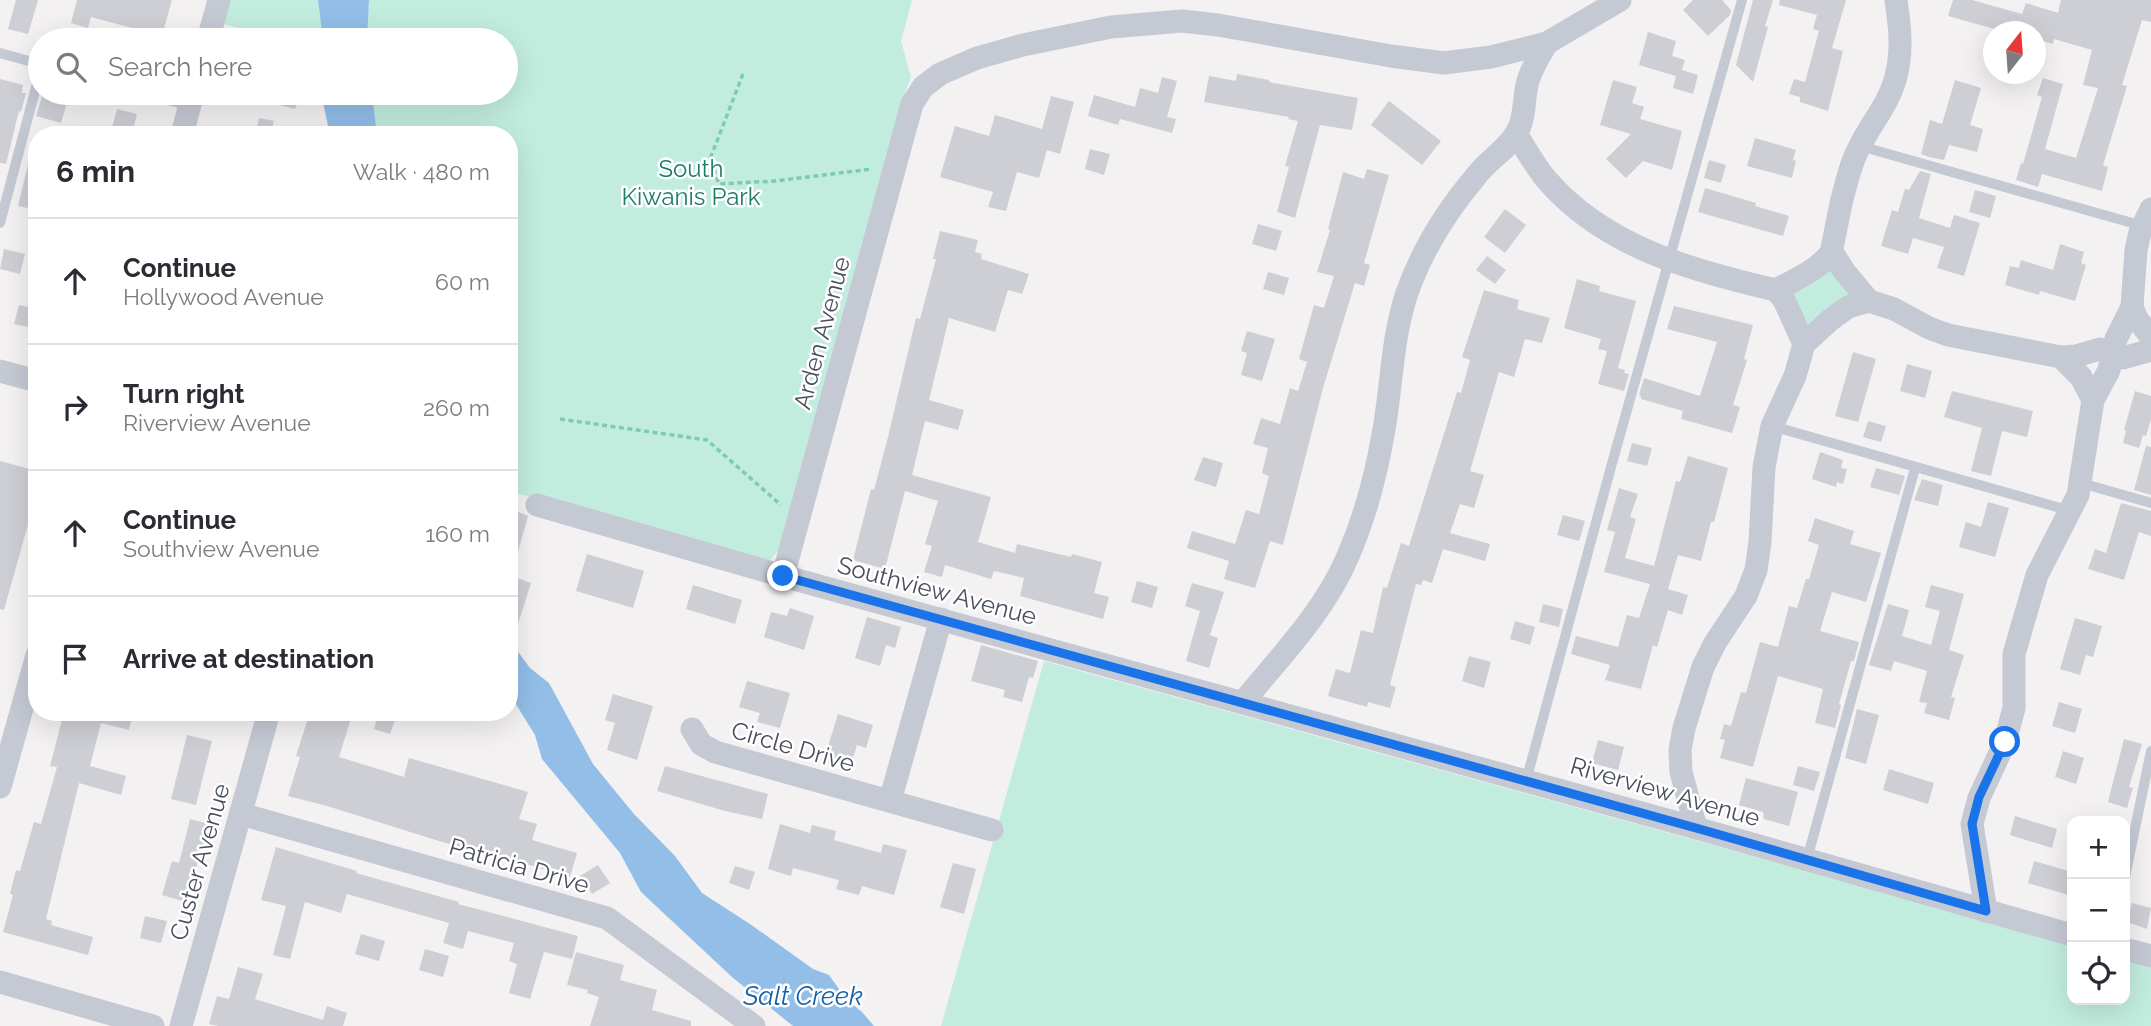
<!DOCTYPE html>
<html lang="en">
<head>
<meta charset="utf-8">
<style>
	body { margin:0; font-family:Raleway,sans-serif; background:#f2f2f3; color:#2b2b33 }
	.controls { position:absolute; right:21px; bottom:21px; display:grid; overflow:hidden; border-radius:14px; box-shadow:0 7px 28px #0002 }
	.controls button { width:63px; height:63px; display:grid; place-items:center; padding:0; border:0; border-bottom:2px solid #e1e1e2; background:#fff; color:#2b2b33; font:35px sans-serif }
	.compass { position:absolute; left:1983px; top:21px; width:63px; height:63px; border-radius:50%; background:#fff; box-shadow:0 7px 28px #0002; rotate:17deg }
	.stop { position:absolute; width:21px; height:21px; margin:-16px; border:5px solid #1a73e8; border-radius:50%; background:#fff }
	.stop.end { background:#1a73e8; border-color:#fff; box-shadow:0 2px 7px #0008 }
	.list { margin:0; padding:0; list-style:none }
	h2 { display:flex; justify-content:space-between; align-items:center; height:91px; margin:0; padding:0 28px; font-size:30px }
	h2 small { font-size:23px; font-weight:400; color:#7c7c81 }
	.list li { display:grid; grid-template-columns:46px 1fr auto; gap:21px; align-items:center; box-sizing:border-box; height:126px; padding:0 28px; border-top:2px solid #e1e1e2 }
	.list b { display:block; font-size:26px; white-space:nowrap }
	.list p { margin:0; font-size:23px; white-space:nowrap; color:#7c7c81 }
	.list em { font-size:23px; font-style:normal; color:#7c7c81 }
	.icon { flex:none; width:38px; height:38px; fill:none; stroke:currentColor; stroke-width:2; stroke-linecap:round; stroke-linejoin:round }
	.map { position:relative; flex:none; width:2151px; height:1026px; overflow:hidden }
	.search { position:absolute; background:#fff; box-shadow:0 7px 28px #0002; left:28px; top:28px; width:490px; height:77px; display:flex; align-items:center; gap:18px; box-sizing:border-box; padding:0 24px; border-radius:38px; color:#7c7c81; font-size:26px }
	.panel { position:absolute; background:#fff; box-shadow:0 7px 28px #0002; left:28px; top:126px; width:490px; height:595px; border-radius:28px }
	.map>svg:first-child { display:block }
</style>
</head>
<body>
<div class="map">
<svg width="2151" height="1026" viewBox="0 0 2151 1026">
	<rect width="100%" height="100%" fill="#f3f1f1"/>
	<!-- green -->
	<g fill="#c2edde">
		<polygon points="226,0 318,0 323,40 285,40 220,23"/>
		<polygon points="369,0 912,0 901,41 911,77 902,101 780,549 770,560 761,562 509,491 509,135 377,135 372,93 506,93 506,40 367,40"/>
		<polygon points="1827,266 1850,288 1848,296 1812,324 1808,324 1791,299 1794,289"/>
		<polygon points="1044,661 2072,944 2072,1000 2125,1000 2125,958 2151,965 2151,1026 941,1026"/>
	</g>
	<!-- water -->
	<g fill="#92bee8">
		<polygon points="318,0 369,0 367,40 323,40"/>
		<polygon points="321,93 372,93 377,135 330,135"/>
		<polygon points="509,636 516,649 530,668 549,683 593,764 634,814 675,856 702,893 750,924 813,969 829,975 846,999 862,1012 874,1026 793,1026 732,977 641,892 620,853 542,759 535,735 509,693"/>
	</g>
	<!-- building -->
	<g fill="#cecfd5">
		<polygon points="16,0 38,0 28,34 8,29"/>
		<polygon points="77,0 172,0 163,32 154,29 151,40 132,40 136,29 91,17 88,28 71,23"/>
		<polygon points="1693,0 1722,0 1731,10 1730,15 1708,36 1683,10"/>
		<polygon points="1753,0 1773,0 1765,26 1768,27 1753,82 1736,65"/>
		<polygon points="1780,0 1846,0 1832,48 1843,51 1828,111 1800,102 1800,97 1789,94 1794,79 1805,82 1819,31 1813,29 1817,15 1779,5"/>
		<polygon points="1953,0 1972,0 2022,14 2026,3 2058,13 2061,0 2151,0 2151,22 2142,20 2122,85 2127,86 2103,165 2108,167 2102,191 2042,174 2038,187 2016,180 2021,163 2023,164 2042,97 2037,95 2043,78 2063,84 2045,149 2076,158 2098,88 2083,85 2092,50 2054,39 2053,44 2035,39 2035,32 2005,32 1948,16"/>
		<polygon points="1648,32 1676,41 1672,56 1685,60 1682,70 1698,75 1693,94 1673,88 1676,76 1639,65"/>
		<polygon points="1237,74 1269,80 1269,82 1358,98 1352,130 1320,125 1295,218 1277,212 1289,167 1285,166 1298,121 1288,119 1289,117 1204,102 1209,76 1236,81"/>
		<polygon points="1162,77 1177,81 1167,117 1176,119 1172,133 1120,119 1118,125 1088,116 1094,95 1135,107 1140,88 1158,93"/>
		<polygon points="0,79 23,85 22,93 26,93 21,112 19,111 6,164 0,163"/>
		<polygon points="1613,80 1637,87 1632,103 1644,107 1640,119 1682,131 1672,170 1643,161 1626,178 1606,159 1631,134 1600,125"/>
		<polygon points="1955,80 1981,88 1970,125 1983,129 1977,152 1949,145 1944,160 1929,157 1921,154 1930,120 1942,124"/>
		<polygon points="43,93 70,93 61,123 36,116"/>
		<polygon points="254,93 300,93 295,109 253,98"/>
		<polygon points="1051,96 1074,102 1060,154 1047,150 1039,178 1017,172 1006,211 988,207 993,192 940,177 955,126 989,136 995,115 1042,129"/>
		<polygon points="1389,101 1441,141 1422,165 1371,125"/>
		<polygon points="117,109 137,114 132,135 110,135"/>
		<polygon points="259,118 274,121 270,135 255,135"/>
		<polygon points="1755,138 1796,150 1793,160 1796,161 1792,178 1747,166"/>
		<polygon points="1090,149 1110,154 1104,175 1085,169"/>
		<polygon points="31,152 37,153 37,210 18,206"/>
		<polygon points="1709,160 1726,165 1721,183 1704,178"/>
		<polygon points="1367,169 1389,175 1364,263 1370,265 1364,286 1355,283 1323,388 1283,545 1270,541 1255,588 1224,579 1229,561 1187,548 1192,531 1235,544 1246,510 1259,514 1269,476 1262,473 1268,448 1253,444 1261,418 1280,424 1290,388 1298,391 1307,362 1299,359 1314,305 1324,308 1334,276 1317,272 1330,230 1328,229 1343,172 1364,179"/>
		<polygon points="1920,171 1931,174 1919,218 1950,228 1954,215 1980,223 1964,276 1937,268 1944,247 1913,238 1908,254 1881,246 1892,210 1898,212 1905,189 1909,190"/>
		<polygon points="1705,188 1756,203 1755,206 1789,216 1783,236 1698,212"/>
		<polygon points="1975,190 1996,196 1990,218 1969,212"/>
		<polygon points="1505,209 1526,225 1505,253 1484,237"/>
		<polygon points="1258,224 1282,231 1276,251 1252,244"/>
		<polygon points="940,231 978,240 975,252 982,254 981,259 1029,274 1022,294 1008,290 995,332 949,318 929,400 964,410 958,430 925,421 912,475 991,497 978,542 1015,553 1017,544 1071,557 1072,554 1102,562 1094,593 1109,597 1103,619 1020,596 1024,578 994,571 991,579 945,565 942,577 924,572 932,546 925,544 938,501 905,491 885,569 853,560 871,489 874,490 887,441 916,318 920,319 936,259 933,259"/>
		<polygon points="2060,244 2084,252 2081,263 2086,265 2075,301 2040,291 2039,295 2005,285 2010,266 2019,268 2021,260 2053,270"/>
		<polygon points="4,249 25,254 20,274 0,269"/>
		<polygon points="1487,256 1506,270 1495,284 1476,270"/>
		<polygon points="1268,272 1289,278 1284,295 1263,289"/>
		<polygon points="1577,279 1600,286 1599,291 1636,301 1618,368 1625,370 1624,373 1629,374 1624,391 1598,384 1607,351 1598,349 1601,339 1564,328"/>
		<polygon points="1484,290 1519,300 1517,309 1550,318 1542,343 1525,339 1514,377 1499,372 1470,471 1484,475 1474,508 1460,504 1450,533 1490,544 1485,561 1443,549 1432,583 1423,580 1421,585 1416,584 1390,685 1396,687 1390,708 1368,702 1367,707 1328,696 1336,669 1350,673 1361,630 1373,633 1383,587 1387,588 1401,543 1409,546 1457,392 1461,393 1470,360 1462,357"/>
		<polygon points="19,305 37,309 37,329 14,324"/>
		<polygon points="1674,306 1753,325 1744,359 1747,360 1733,405 1740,407 1732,433 1681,419 1683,411 1641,399 1641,396 1639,395 1644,378 1700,396 1717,342 1667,329"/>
		<polygon points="1247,331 1275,339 1262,381 1241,375 1247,353 1241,351"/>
		<polygon points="1853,352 1876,359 1858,422 1835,416"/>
		<polygon points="1907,364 1932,371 1925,398 1900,391"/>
		<polygon points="1952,391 2033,411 2027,437 2002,431 1991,476 1971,471 1982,428 1944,417"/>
		<polygon points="2135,391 2151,396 2151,419 2146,436 2143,435 2139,448 2123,443 2126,431 2124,430"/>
		<polygon points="1868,421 1886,426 1881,442 1863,437"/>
		<polygon points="1632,443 1652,448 1647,466 1627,461"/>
		<polygon points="2146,446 2151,447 2151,495 2134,490"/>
		<polygon points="1820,452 1843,460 1841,468 1847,469 1843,484 1837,482 1836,487 1812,479"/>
		<polygon points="1688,456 1728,468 1714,522 1711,522 1701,561 1678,555 1668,589 1688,595 1682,615 1668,610 1657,647 1653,645 1641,689 1605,680 1610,665 1571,654 1576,636 1618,647 1627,615 1639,618 1650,584 1604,572 1615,532 1607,530 1619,488 1638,494 1630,517 1636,519 1625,558 1654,566 1676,481 1680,482"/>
		<polygon points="1203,457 1223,463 1216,487 1194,480"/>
		<polygon points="0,461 37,471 34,503 4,610 0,609"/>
		<polygon points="1876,468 1905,476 1899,495 1870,487"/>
		<polygon points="1922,479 1943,485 1938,506 1914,500"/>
		<polygon points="1988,502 2009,508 1995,557 1959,547 1966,522 1981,527"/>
		<polygon points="2121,503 2151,511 2151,536 2139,532 2124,580 2088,569 2095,549 2106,553"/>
		<polygon points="512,509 528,516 514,566 509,566 509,518"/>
		<polygon points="1563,515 1585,521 1579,541 1557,535"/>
		<polygon points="1815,518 1854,531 1850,544 1881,553 1866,602 1832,592 1820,631 1859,642 1854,661 1851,661 1839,704 1841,705 1835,728 1815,723 1823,689 1778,676 1753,767 1720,758 1725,740 1720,739 1724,724 1731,726 1741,692 1746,693 1760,642 1778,647 1789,606 1797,608 1806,579 1809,579 1819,545 1808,541"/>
		<polygon points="587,554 644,571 633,608 576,591"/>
		<polygon points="514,577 531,583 513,640 509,640 509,592"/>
		<polygon points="1137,581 1158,587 1152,608 1131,602"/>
		<polygon points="1192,583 1224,592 1210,635 1218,638 1209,668 1186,661 1200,611 1185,606"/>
		<polygon points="693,585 742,600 735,624 686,609"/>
		<polygon points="1931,585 1964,594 1949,650 1964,655 1951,697 1955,698 1949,720 1924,713 1927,703 1919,702 1927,671 1894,661 1891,671 1869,665 1888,604 1909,610 1902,636 1931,645 1940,611 1925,607"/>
		<polygon points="1543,604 1563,609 1559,627 1539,622"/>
		<polygon points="790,608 814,616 804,650 764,637 771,612 787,616"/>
		<polygon points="867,617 901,627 895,648 886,645 880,666 855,658"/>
		<polygon points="2075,618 2102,626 2093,657 2086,655 2080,675 2060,669"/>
		<polygon points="1515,621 1535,627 1530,645 1510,639"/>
		<polygon points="981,645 1038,661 1033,678 1029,677 1022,702 1003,697 1005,690 971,681"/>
		<polygon points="1469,656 1491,662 1484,688 1462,681"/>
		<polygon points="747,681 790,693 780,728 757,722 760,713 739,707"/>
		<polygon points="613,694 653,706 637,760 607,750 615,723 605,720"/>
		<polygon points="2059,702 2082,709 2075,733 2052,726"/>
		<polygon points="1857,709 1879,715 1866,764 1845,758"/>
		<polygon points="64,712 133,712 129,730 101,723 90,766 126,776 121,795 79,783 46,919 52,921 51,925 93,937 88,955 3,932 13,895 10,894 16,870 20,871 34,822 41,824 57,767 50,766"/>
		<polygon points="310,712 353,712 339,757 404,777 409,758 528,792 519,819 537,824 532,840 577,853 570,877 482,851 482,853 439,841 327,806 288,796 300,757 296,756"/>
		<polygon points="838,714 873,725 866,748 857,745 850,767 824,759"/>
		<polygon points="378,715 395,720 390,734 374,729"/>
		<polygon points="187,735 212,741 196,805 171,799"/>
		<polygon points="2124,739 2142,744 2129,787 2133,788 2127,808 2108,802"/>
		<polygon points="1598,740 1624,747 1618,770 1592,763"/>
		<polygon points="2063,751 2084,758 2076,784 2055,777"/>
		<polygon points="665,766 768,794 762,819 725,811 657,791"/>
		<polygon points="1798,766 1820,772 1814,791 1793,785"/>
		<polygon points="1889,769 1934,783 1928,804 1883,790"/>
		<polygon points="1746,778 1798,792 1789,826 1764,819 1763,812 1739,805"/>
		<polygon points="2015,816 2057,829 2052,848 2010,835"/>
		<polygon points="190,819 209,824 186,902 162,895 172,861 179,863"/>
		<polygon points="780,824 810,833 812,825 836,831 834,840 881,853 883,844 907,850 894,895 862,886 859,895 836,889 839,880 793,868 791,876 768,869"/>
		<polygon points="276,847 357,871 356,873 459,902 458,904 578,936 572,959 544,952 530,999 509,993 517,964 509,961 514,943 468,931 463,949 443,943 449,923 347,894 341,913 305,902 290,959 273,955 286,906 261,900"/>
		<polygon points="2034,861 2072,872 2072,896 2028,883"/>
		<polygon points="953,863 976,869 964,914 940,907"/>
		<polygon points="598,865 610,883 592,894 580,876"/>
		<polygon points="735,866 755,872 749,890 729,883"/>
		<polygon points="2132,903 2151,908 2147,929 2127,922"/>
		<polygon points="145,916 167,921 161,943 140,938"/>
		<polygon points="361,934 385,941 379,961 355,954"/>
		<polygon points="425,949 449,956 443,977 419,970"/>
		<polygon points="576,952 624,965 620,980 657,990 652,1010 691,1021 691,1026 590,1026 599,997 587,993 588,990 567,985"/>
		<polygon points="238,967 263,974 255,999 323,1020 327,1006 347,1013 343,1026 218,1026 209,1024 217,996 229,999"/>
	</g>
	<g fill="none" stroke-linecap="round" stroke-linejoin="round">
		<!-- path -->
		<g stroke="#7ccab8" stroke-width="3.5" stroke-dasharray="5 3.5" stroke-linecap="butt">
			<polyline points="743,74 710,159 719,184 775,181 872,169"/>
			<polyline points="560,419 707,440 781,505"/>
		</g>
		<!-- lane -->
		<g stroke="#c5c9d4" stroke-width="10">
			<polyline points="0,53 40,64"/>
			<polyline points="143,93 190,106"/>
			<polyline points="1860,146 2143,226"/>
			<polyline points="0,223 40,72"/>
			<polyline points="1772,426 2071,511"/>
			<polyline points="2081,483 2151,503"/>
			<polyline points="1526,781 1611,467 1742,0"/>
			<polyline points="1807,859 1915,468"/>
			<polyline points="2125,877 2151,751"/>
		</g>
		<!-- street -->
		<g stroke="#c5c9d4" stroke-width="23">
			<polyline points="208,40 219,0"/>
			<path d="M1516 134C1526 149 1535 166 1546 179 1604 247 1693 271 1776 290"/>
			<polyline points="182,135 193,93"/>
			<polyline points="1832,252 1844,271 1869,301 1894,309 1929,328 1948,335 2061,357 2076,356 2100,349 2123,358 2151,350"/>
			<polyline points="2132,307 2137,319 2151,337"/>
			<path d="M1804 344 1784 300 1776 290C1794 280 1818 270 1830 254 1833 249 1840 203 1844 192 1848 176 1852 160 1860 146 1871 123 1888 105 1895 80 1903 53 1900 27 1896 0"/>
			<polyline points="2061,357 2081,377 2093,400"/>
			<polyline points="0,371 37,381"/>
			<polyline points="537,505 783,576 1696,828 2072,935"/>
			<polyline points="783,576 912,104 923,87 940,74 977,58 1023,45 1111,27 1182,21 1218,25 1391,56 1444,63 1491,57 1547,43 1620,0"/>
			<path d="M1243 702C1280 657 1325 611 1348 556 1365 517 1377 471 1384 429 1392 384 1392 337 1407 293 1422 250 1448 209 1477 175 1488 160 1508 149 1517 132 1526 117 1523 98 1528 81 1532 67 1540 55 1547 43"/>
			<polyline points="692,729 701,744 715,752 992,830"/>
			<polyline points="0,787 37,655"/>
			<polyline points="890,801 941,619"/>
			<polyline points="241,814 607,918 754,1026"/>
			<polyline points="1696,828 1681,772 1680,750 1684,728 1703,667 1715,643 1746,596 1756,570 1760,542 1764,467 1772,426 1795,376 1804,344 1829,321 1848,307 1869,301"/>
			<polyline points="1986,911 1972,824 1979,798 2005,742 2014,708 2014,654 2037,575 2078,495 2093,400 2109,370 2116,339 2132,307 2136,250 2140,232 2151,209"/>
			<polyline points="2125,949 2151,956"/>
			<polyline points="0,982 153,1026"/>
			<polyline points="181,1026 269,712"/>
		</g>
	</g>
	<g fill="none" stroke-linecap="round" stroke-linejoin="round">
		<!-- route -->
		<polyline stroke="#1a73e8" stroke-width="9" points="783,576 1696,828 1986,911 1972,824 1979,797 2005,742"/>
	</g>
	<g text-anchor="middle" stroke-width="5" stroke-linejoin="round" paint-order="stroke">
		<!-- park labels -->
		<g font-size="24" fill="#1d7c66" stroke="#fff">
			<text x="691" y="177">South<tspan x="691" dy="28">Kiwanis Park</tspan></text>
		</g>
		<!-- street labels -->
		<g font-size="24" fill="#494e5d" stroke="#fff">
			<text transform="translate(822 333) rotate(-75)" y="8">Arden Avenue</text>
			<text transform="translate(937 591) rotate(15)" y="8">Southview Avenue</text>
			<text transform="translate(793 747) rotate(16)" y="8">Circle Drive</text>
			<text transform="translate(1665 792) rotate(16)" y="8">Riverview Avenue</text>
			<text transform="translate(200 862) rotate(-74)" y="8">Custer Avenue</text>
			<text transform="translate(519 866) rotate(16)" y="8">Patricia Drive</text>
		</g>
		<!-- water labels -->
		<g font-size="26" font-style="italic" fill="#145fa5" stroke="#fff">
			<text x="803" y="1005">Salt Creek</text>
		</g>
	</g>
</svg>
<div class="controls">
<button>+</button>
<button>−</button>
<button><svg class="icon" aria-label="locate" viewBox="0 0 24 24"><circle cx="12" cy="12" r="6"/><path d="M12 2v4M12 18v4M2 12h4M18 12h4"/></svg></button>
</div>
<svg class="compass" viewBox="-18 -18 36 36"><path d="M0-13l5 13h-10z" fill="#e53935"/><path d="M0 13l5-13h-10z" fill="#7c7c81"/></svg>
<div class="stop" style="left:2005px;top:742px"></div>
<div class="stop end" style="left:783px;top:576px"></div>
<div class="search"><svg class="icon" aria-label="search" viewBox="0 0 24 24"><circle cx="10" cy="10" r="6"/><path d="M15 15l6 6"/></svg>Search here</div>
<section class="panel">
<h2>6 min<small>Walk · 480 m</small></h2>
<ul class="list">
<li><svg class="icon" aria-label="ahead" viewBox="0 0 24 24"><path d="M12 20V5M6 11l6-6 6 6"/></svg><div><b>Continue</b><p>Hollywood Avenue</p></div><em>60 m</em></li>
<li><svg class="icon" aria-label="right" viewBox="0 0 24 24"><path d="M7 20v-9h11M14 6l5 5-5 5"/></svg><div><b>Turn right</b><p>Riverview Avenue</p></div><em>260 m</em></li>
<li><svg class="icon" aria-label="ahead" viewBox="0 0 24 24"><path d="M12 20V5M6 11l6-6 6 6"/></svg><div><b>Continue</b><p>Southview Avenue</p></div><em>160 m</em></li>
<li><svg class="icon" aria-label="arrive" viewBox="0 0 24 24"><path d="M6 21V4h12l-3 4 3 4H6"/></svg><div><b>Arrive at destination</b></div></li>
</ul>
</section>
</div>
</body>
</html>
